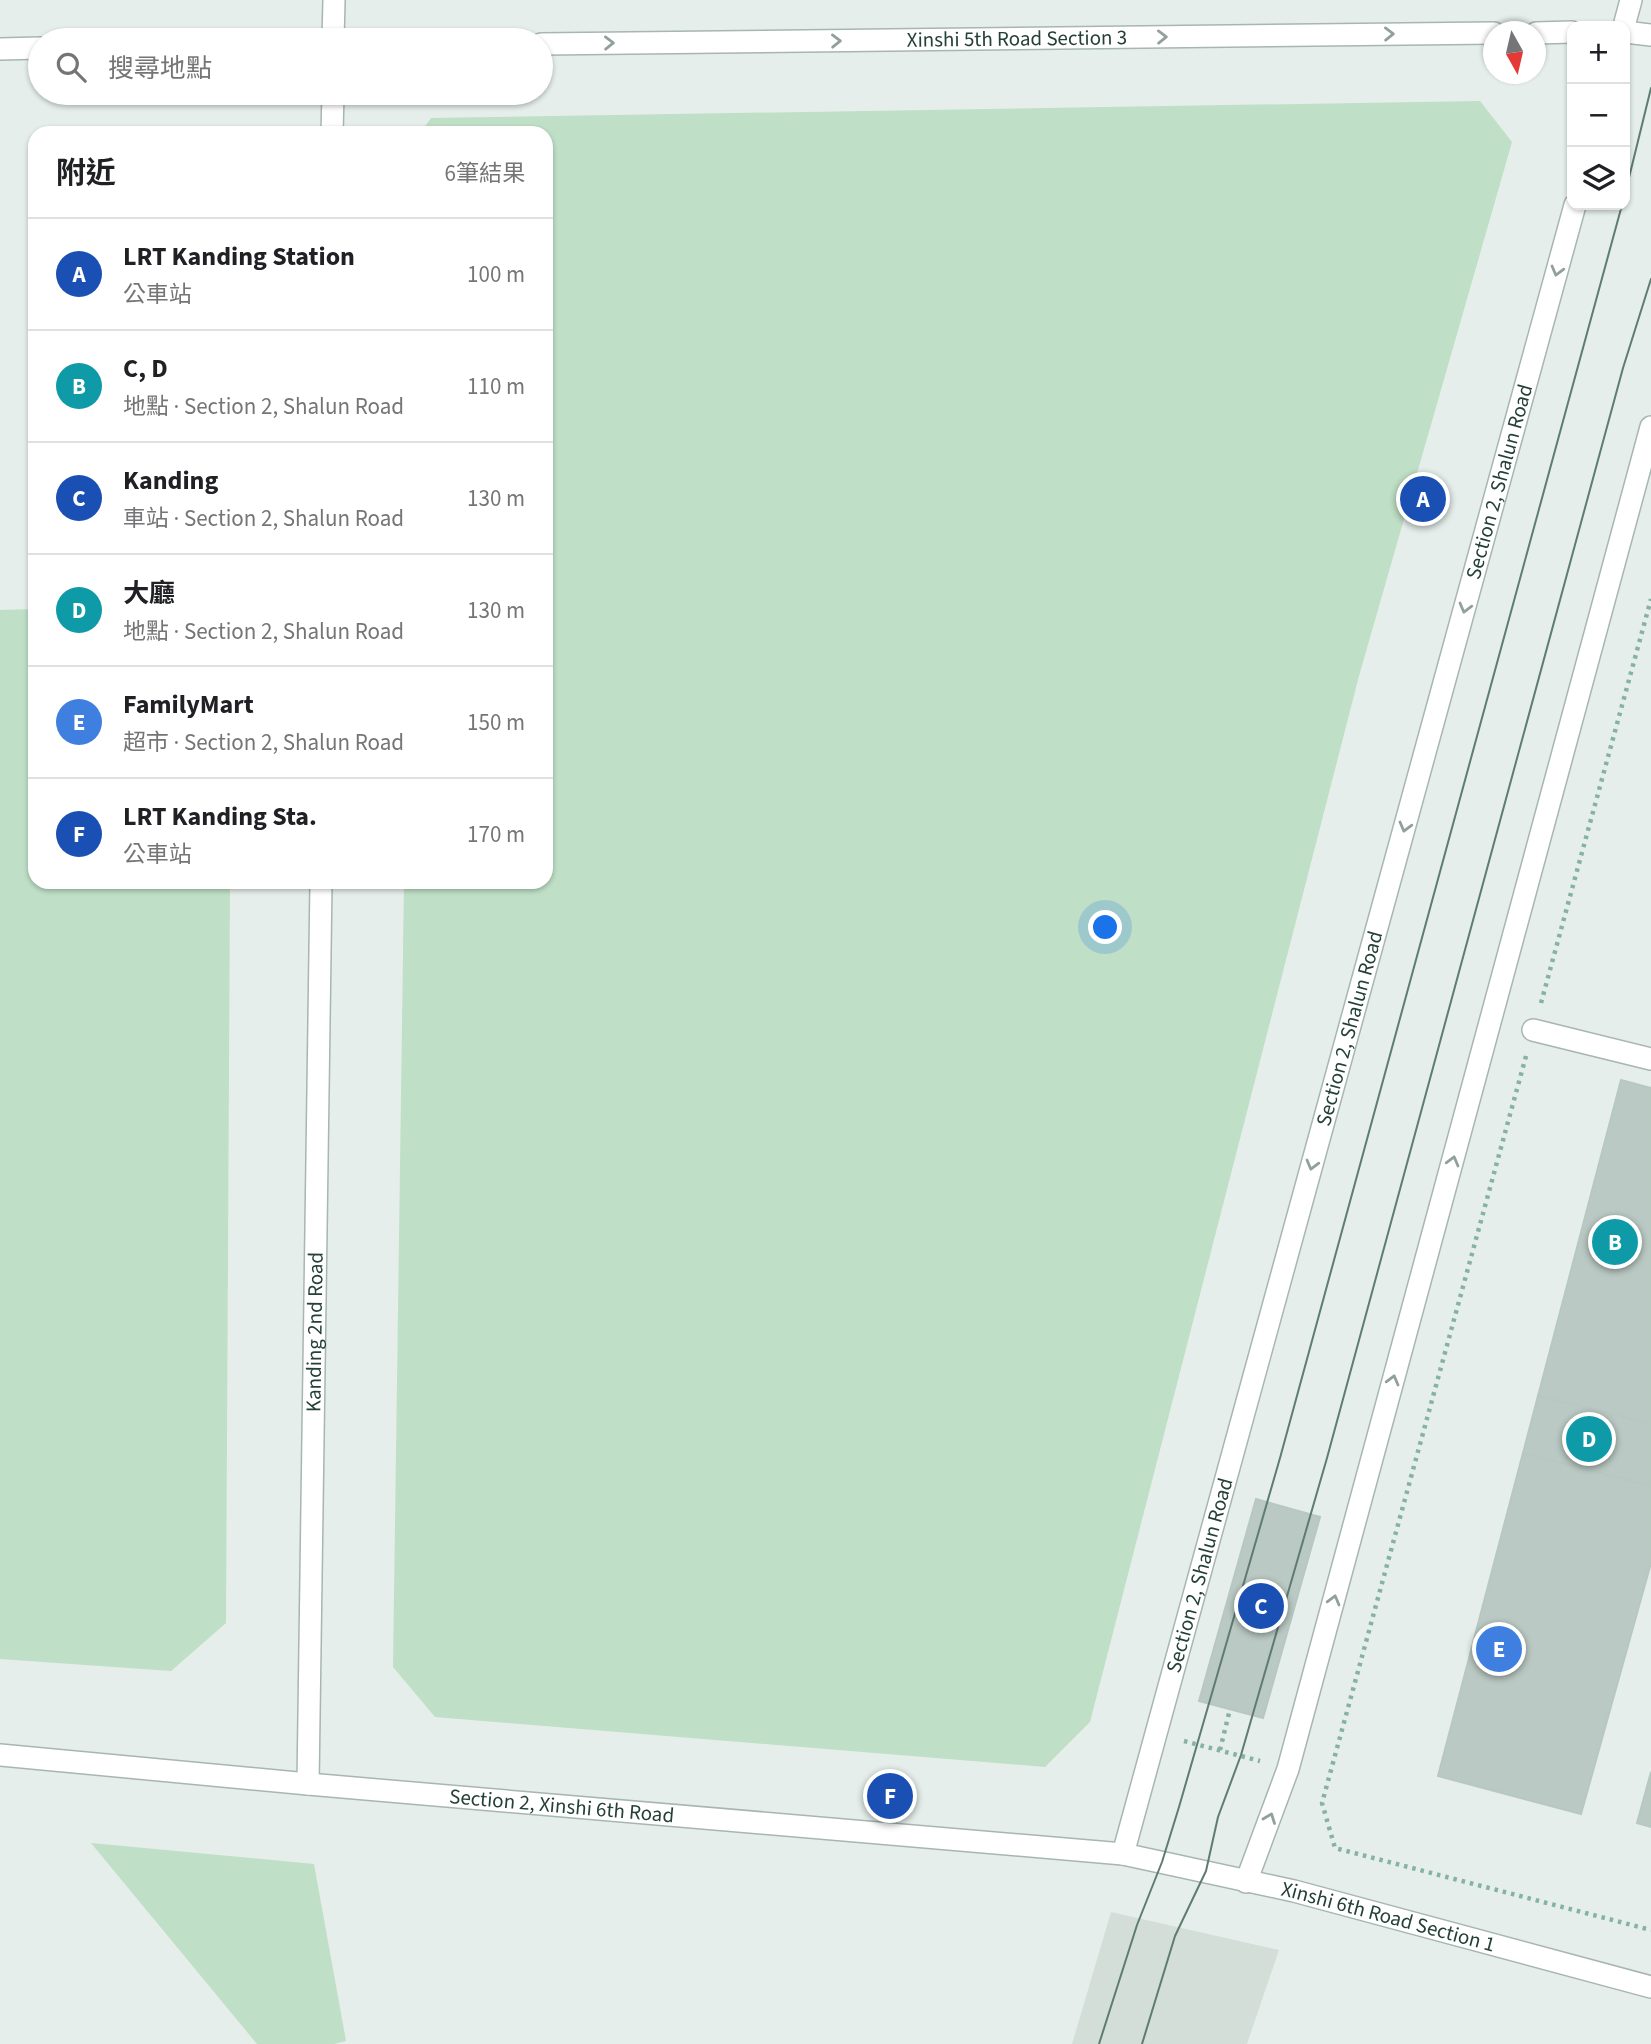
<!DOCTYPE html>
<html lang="zh-TW">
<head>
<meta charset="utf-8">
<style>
	body { margin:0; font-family:"Source Sans 3","Noto Sans TC",sans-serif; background:#f2f2f2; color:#202124 }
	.controls { position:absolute; right:21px; top:21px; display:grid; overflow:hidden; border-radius:14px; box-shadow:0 2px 5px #0004 }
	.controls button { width:63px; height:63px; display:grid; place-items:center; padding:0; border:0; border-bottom:2px solid #e0e0e0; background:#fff; color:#202124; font:35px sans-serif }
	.compass { position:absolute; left:1483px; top:21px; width:63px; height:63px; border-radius:50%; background:#fff; box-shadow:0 2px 5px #0004; rotate:172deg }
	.you { position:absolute; left:1106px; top:928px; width:24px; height:24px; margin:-18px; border:5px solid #fff; border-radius:50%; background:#1a73e8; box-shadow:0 0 0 10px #1a73e833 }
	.badge { display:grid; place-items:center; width:46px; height:46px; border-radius:50%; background:#7c3aed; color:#fff; font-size:23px; font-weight:700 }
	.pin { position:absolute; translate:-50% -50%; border:4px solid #fff; box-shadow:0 2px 7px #0006 }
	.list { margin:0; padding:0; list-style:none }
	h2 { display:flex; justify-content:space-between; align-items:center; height:91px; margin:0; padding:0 28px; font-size:30px }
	h2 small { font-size:23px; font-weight:400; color:#757577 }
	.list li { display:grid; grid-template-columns:46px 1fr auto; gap:21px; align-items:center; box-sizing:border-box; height:112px; padding:0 28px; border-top:2px solid #e0e0e0 }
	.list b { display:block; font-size:26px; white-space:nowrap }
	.list p { margin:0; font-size:23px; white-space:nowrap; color:#757577 }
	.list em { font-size:23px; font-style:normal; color:#757577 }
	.icon { flex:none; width:38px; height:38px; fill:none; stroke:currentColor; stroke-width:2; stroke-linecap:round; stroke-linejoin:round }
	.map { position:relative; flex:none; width:1651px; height:2044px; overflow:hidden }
	.search { position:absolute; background:#fff; box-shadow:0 2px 5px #0004; left:28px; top:28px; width:525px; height:77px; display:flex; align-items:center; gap:18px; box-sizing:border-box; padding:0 24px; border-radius:38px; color:#757577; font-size:26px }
	.panel { position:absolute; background:#fff; box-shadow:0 2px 5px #0004; left:28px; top:126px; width:525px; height:763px; border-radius:21px }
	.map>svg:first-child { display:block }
</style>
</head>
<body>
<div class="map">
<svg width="1651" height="2044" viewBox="0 0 1651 2044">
	<rect width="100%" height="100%" fill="#e5eeea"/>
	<!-- built -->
	<polygon fill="#d3ded9" points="1111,1912 1279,1950 1247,2044 1072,2044"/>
	<!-- green -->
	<g fill="#bfdfc6">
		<polygon points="1480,101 1512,142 1359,676 1090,1722 1045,1767 435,1717 393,1667 404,882 546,882 546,133 420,133 431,118"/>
		<polygon points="35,609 35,882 230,882 226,1623 171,1671 0,1659 0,610"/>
		<polygon points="91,1843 314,1864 346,2041 334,2044 257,2044"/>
	</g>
	<!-- building -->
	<g fill="#bac9c3" stroke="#b7c8c1" stroke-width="2">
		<polygon points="1621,1080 1651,1088 1651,1424 1538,1396"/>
		<polygon points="1538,1396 1651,1424 1651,1486 1523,1453"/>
		<polygon points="1523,1453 1651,1486 1651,1563 1581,1814 1438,1776"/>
		<polygon points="1256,1499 1320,1517 1263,1718 1199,1701"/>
		<polygon points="1651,1772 1651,1827 1637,1823"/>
	</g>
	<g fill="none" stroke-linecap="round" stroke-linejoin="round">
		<!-- minor casing -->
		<g stroke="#a7b6b1" stroke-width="24">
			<g id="minor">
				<polyline points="1624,26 1631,0"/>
				<polyline points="1625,32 1651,35"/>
				<polyline points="1536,33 1572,32"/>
				<polyline points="333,40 334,0"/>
				<path id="s1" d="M541 44 1494 33"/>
				<polyline points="0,49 40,48"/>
				<polyline points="332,133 333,93"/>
				<polyline points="1533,1030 1651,1059"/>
				<path id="s2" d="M0 1755 308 1784 1123 1854 1294 1891 1651 1987"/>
				<path id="s3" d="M308 1784 321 882"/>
				<path id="s4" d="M1123 1854 1575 205"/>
				<polyline points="1246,1882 1288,1769 1651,427"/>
			</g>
		</g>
		<!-- path -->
		<g stroke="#86b2a3" stroke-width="4.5" stroke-dasharray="3.5 5" stroke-linecap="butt">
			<polyline points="1541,1003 1651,599"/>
			<polyline points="1526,1056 1322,1803 1335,1848 1651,1930"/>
			<polyline points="1184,1741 1260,1761"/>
			<polyline points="1220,1750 1230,1709"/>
		</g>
		<!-- minor -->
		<use href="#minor" stroke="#fff" stroke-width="21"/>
		<!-- tram -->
		<g stroke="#5f7c73" stroke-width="2">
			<polyline points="1625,194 1651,88"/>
			<polyline points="1099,2044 1137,1925 1162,1862 1179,1807 1280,1458 1622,205"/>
			<polyline points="1142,2044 1175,1936 1206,1871 1218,1817 1241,1755 1327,1458 1623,368 1651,279"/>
		</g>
	</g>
	<!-- one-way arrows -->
	<defs><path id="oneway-chevron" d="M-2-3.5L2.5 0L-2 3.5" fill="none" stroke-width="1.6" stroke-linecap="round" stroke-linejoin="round" transform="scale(1.75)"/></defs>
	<g stroke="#92a09c">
		<use href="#oneway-chevron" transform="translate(1389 34) rotate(-1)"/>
		<use href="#oneway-chevron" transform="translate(1162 37) rotate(-1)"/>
		<use href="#oneway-chevron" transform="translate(836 41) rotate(-1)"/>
		<use href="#oneway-chevron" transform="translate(609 43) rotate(-1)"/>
		<use href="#oneway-chevron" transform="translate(1557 271) rotate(105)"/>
		<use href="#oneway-chevron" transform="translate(1465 608) rotate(105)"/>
		<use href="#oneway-chevron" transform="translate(1405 827) rotate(105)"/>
		<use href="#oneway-chevron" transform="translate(1453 1161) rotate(-75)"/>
		<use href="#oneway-chevron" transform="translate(1312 1165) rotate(105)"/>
		<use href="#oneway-chevron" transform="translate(1393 1380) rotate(-75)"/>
		<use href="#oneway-chevron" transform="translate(1334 1600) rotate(-75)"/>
		<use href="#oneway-chevron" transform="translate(1270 1818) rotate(-69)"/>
	</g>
	<g text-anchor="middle" stroke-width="5" stroke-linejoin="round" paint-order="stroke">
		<!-- street labels -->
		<g font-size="21" fill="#244038" stroke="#f6faf8">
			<text dy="7" stroke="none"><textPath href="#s1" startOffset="476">Xinshi 5th Road Section 3</textPath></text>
			<text dy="7" stroke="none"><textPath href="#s4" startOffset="1423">Section 2, Shalun Road</textPath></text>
			<text dy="7" stroke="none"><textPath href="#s4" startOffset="856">Section 2, Shalun Road</textPath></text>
			<text dy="7" stroke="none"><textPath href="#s3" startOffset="452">Kanding 2nd Road</textPath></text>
			<text dy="7" stroke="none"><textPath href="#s4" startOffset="289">Section 2, Shalun Road</textPath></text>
			<text dy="7" stroke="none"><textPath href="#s2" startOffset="564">Section 2, Xinshi 6th Road</textPath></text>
			<text dy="7" stroke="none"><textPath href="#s2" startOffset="1400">Xinshi 6th Road Section 1</textPath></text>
		</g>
	</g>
</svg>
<div class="controls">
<button>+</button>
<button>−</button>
<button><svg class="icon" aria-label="layers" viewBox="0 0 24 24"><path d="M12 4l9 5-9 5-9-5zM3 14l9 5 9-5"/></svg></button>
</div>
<svg class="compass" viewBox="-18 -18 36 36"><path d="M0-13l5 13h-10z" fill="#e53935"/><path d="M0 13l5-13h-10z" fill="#757577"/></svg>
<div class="you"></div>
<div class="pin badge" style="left:1423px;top:499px;background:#1a4fb4">A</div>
<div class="pin badge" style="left:1615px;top:1242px;background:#0f9aa8">B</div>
<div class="pin badge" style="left:1261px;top:1606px;background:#1a4fb4">C</div>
<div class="pin badge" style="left:1589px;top:1439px;background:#0f9aa8">D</div>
<div class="pin badge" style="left:1499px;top:1649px;background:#3f7fe0">E</div>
<div class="pin badge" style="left:890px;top:1796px;background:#1a4fb4">F</div>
<div class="search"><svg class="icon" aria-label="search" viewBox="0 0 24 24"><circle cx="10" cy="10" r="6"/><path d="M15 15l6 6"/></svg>搜尋地點</div>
<section class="panel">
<h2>附近<small>6筆結果</small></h2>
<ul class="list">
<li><span class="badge" style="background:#1a4fb4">A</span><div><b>LRT Kanding Station</b><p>公車站</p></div><em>100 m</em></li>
<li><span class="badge" style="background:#0f9aa8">B</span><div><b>C, D</b><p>地點 · Section 2, Shalun Road</p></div><em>110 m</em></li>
<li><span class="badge" style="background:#1a4fb4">C</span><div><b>Kanding</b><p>車站 · Section 2, Shalun Road</p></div><em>130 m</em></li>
<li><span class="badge" style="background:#0f9aa8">D</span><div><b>大廳</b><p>地點 · Section 2, Shalun Road</p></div><em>130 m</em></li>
<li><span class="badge" style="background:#3f7fe0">E</span><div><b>FamilyMart</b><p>超市 · Section 2, Shalun Road</p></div><em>150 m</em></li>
<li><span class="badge" style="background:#1a4fb4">F</span><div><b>LRT Kanding Sta.</b><p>公車站</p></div><em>170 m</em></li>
</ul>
</section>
</div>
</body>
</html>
